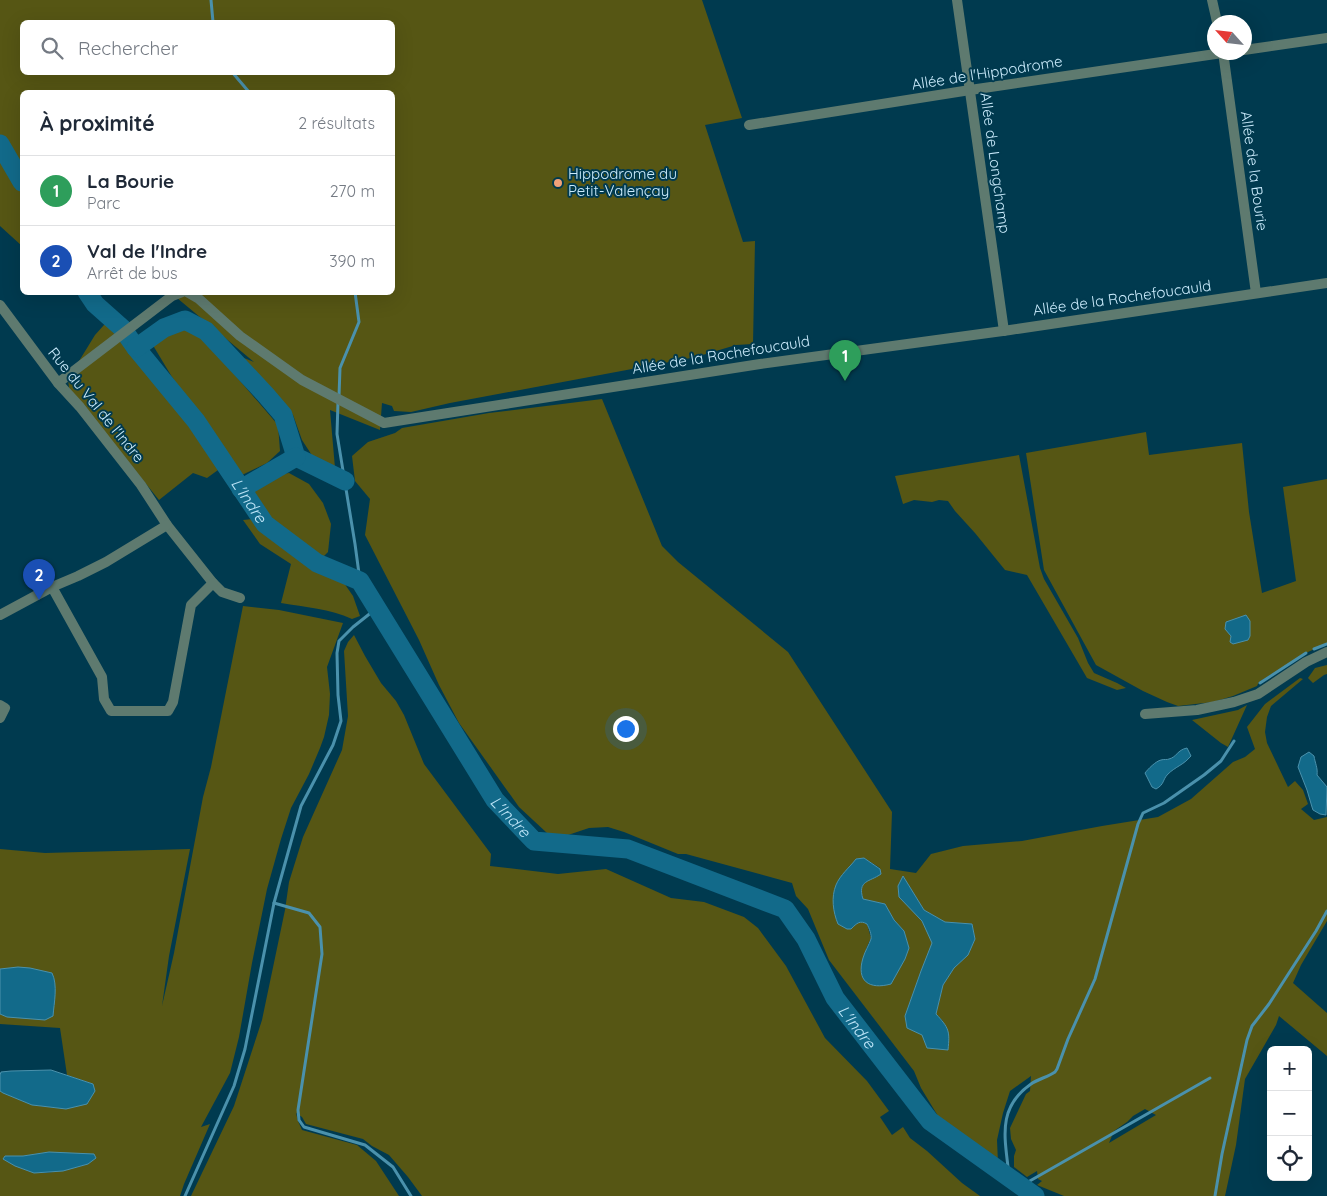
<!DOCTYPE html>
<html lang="fr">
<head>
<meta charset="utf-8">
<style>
	body { margin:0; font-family:Quicksand,sans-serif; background:#f6f6f7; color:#1f2937 }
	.controls { position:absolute; right:15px; bottom:15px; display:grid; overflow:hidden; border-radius:8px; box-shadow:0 5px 20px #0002 }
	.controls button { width:45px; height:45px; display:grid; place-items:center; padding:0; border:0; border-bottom:1px solid #e0e1e3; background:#fff; color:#1f2937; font:25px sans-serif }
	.compass { position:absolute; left:1207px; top:15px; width:45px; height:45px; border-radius:50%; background:#fff; box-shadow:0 5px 20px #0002; rotate:297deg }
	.you { position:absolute; left:625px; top:728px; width:18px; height:18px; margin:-12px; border:4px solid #fff; border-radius:50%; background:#1a73e8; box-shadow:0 0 0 8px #1a73e833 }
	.badge { display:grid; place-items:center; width:32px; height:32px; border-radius:50%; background:#7d5f55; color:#fff; font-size:16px; font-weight:700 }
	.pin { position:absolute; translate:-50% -41px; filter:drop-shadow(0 1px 2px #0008) }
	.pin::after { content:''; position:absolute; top:26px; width:18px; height:15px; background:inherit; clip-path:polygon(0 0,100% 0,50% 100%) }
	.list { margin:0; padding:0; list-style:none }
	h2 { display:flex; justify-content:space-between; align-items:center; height:65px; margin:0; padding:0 20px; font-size:21px }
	h2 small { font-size:16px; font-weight:400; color:#747a83 }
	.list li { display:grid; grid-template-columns:32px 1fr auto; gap:15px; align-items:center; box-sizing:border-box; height:70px; padding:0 20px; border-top:1px solid #e0e1e3 }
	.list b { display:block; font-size:19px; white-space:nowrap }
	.list p { margin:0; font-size:16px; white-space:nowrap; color:#747a83 }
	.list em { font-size:16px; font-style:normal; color:#747a83 }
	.icon { flex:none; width:28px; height:28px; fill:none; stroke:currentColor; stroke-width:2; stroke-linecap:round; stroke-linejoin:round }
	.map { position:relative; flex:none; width:1327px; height:1196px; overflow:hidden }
	.search { position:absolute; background:#fff; box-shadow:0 5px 20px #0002; left:20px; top:20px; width:375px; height:55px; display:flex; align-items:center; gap:12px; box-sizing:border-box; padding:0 18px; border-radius:8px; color:#747a83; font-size:19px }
	.panel { position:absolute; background:#fff; box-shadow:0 5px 20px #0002; left:20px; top:90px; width:375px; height:205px; border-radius:8px }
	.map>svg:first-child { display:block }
</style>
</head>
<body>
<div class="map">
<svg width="1327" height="1196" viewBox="0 0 1327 1196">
	<rect width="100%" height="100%" fill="#003a4f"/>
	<!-- green -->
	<g fill="#565614" fill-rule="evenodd">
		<path d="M0 0H702L742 118 705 125 743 242 755 241 753 344 736 345 696 357 450 403 411 412 394 411 392 406 382 403 380 430 330 410 335 468 329 466 313 457 302 440 293 415 254 375 244 358 254 362 171 293 392 292V92H22V246L0 226ZM22 22H392V72H22Z"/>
		<polygon points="113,323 129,345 153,373 217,463 218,470 207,478 193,473 159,500 69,388 68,379 95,335 104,325"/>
		<polygon points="186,327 199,333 278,425 280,451 267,463 242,475 172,377 151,342 174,330"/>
		<path d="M602 399 662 546 678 562 788 652 892 812 890 869 916 873 931 854 963 846 1022 841 1102 826 1158 817 1191 799 1233 762 1245 757 1255 749 1247 727 1265 704 1300 678 1303 679 1271 706 1267 717 1265 732 1267 743 1288 787 1295 781 1303 790 1308 804 1301 809 1314 820 1327 817V921L1301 965 1293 983 1327 1013V1056L1279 1016 1276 1025 1245 1079 1236 1145 1225 1196H1064L1037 1185 1042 1181 1038 1179 1037 1171 1027 1177 1014 1167V1156L1016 1150 1011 1139 1010 1128 1026 1094 1030 1091 1031 1076 1010 1091 1003 1113 997 1140 998 1163 941 1121 921 1088 914 1071 829 960 808 909 796 896 792 883 686 854H678L624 832 608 827 589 828 565 836 547 833 519 807 459 723 439 685 419 640 365 535 370 499 355 481 352 456 368 442 395 433 402 428 489 413ZM864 858 880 868 877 877C864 879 859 886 863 899L885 904 894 920 904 931 909 948 905 959 866 949 871 938 867 924 863 922H858L836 885 856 859ZM903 876 924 910 945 922 972 924 975 939 968 955 954 968 943 985 936 1014 943 1021 907 1028 905 1016 921 971 933 943 922 921ZM1145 1109 1156 1115 1109 1143 1114 1131 1127 1122 1133 1116Z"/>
		<polygon points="1146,432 1149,455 1242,443 1249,512 1262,593 1296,581 1283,487 1327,479 1327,643 1306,653 1259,682 1257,686 1233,696 1213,702 1178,706 1167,702 1143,691 1096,665 1044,570 1026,453"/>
		<polygon points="1019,455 1040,568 1044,579 1078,638 1088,663 1094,673 1117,683 1126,688 1117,690 1087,678 1027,575 1005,570 975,533 955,511 948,501 939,500 932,502 914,500 903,504 895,476"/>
		<polygon points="289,473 309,484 323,503 331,524 328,552 323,557 296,544 268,515 250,490 271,476"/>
		<path d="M253 519 292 552 344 583 353 596 360 616 352 619C330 609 305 607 281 603L291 564 260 544 243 520Z"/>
		<path d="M243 606 279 610 343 623 327 667 330 694 329 715 324 737 320 748 309 774 291 808 281 839 267 889 252 963 239 1037 230 1073 201 1127 210 1124 184 1184 180 1196H0V1091L3 1093 32 1105 66 1109 93 1084 67 1075 60 1028 0 1024V1014L7 1017 52 973C32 969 20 967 0 969V849L45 853 190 849 169 956 162 1006 174 953 203 797 211 767ZM49 1152 88 1164C75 1168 45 1176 33 1172 22 1170 13 1164 4 1159L6 1156H23Z"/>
		<polygon points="354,635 365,656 381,683 396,701 404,715 424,764 491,854 490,866 558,874 606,869 671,898 704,902 744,917 758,928 786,966 825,1038 867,1081 889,1111 880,1117 892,1135 903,1127 910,1138 927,1151 962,1183 980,1196 422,1196 408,1177 389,1155 372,1146 363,1139 306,1124 302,1117 296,1113 298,1121 302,1130 357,1145 376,1161 399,1196 191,1196 234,1106 262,1020 285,910 289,882 303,837 342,750 348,716 344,651 348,642"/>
		<polygon points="1327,665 1327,674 1324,675 1313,683 1308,678 1315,668"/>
		<polygon points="1247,705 1228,747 1221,743 1192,720 1238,710"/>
	</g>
	<!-- water -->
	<g fill="#126a8a" stroke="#4a91ac">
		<polygon points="1246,615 1250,621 1250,636 1248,640 1233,644 1230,642 1231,636 1225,629 1226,622"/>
		<path d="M1187 748 1191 756C1185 764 1175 767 1168 774 1162 780 1165 784 1156 789L1152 787 1145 773C1148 769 1156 761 1161 760 1164 759 1167 760 1169 759 1177 757 1177 750 1187 748Z"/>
		<path d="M1309 752 1314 756C1315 763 1318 768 1317 775L1327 787 1326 815 1320 814 1313 810 1312 807 1307 790 1298 767 1301 757Z"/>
		<path d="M864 858 880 869 881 874C870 882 857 880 863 899L885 904 894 920 904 931 909 948 905 959 891 984C869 990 856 981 863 958 865 951 869 945 871 939 872 935 869 928 867 924 860 920 857 923 851 929H847L838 924C833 912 831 897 836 885 840 875 850 867 856 859Z"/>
		<path d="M903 876 924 910 945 922 972 924 975 939 968 955 954 968 943 985 936 1014C949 1028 950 1031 948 1050L927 1048 922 1035 907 1028 905 1016 921 971 932 943 922 921 899 897 898 886Z"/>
		<path d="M18 967 30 968 52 973C58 985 54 1003 53 1016L45 1020 7 1017 0 1014V969Z"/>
		<polygon points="51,1070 93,1084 95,1091 87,1104 66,1109 41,1106 32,1105 3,1093 0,1091 0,1075 1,1072 11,1071"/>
		<polygon points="49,1152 94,1154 96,1158 88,1164 63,1171 34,1173 15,1166 3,1159 5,1156 23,1156"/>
	</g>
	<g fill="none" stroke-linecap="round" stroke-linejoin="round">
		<!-- stream -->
		<g stroke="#4a91ac" stroke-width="3">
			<polyline points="211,0 213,22"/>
			<polyline points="232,72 249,92"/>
			<polyline points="339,396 340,368 359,322 355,292"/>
			<polyline points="338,402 337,434 355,544 360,581"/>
			<polyline points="1314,649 1327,644"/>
			<polyline points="1260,683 1306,653"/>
			<polyline points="274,903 309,913 320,927 322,954 298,1110 299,1120 304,1127 365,1145 393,1167 411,1196"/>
			<path d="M1009 1177C1006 1141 995 1109 1031 1084 1038 1079 1048 1077 1055 1072L1057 1069 1068 1039 1095 979 1138 824 1143 813 1164 803 1204 775 1221 761 1234 741"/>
			<polyline points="1021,1186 1210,1078"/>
			<polyline points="185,1196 234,1086 245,1049 274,903 301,806 333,745 341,721 338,695 337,653 339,641 353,627 377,608"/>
			<polyline points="1215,1196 1222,1154 1247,1040 1252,1026 1269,1004 1316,931 1327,911"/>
		</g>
		<!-- river -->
		<g stroke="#126a8a" stroke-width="19">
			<polyline points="0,144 22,182"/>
			<path id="s1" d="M87 292 95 304 122 328 136 348 196 421 265 524 317 563 360 581 495 800 534 841 628 849 785 909 806 939 835 998 930 1121 1035 1196"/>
			<polyline points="136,348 164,328 185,320 206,331 265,394 283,415 296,457 345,481"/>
			<polyline points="241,489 296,457"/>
		</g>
		<!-- minor -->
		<g stroke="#5e7a6f" stroke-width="10">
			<polyline points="957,0 1004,331"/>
			<polyline points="1212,0 1217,22"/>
			<polyline points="1244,50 1327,38"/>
			<polyline points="1223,52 1256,293"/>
			<polyline points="749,125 970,90 1229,52"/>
			<polyline points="187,292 199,299 240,336 302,380 384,423 760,364 1010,330 1327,283"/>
			<polyline points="0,305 58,383 80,407 141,485 167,525 213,583 222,592 240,598"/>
			<polyline points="58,383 172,296 182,292"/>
			<polyline points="52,587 102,677 104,699 111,711 168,711 173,702 191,605 213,583"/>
			<polyline points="0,615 52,587 78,576 106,562 167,525"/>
			<polyline points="0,705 5,708 0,718"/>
			<polyline points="1145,714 1197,710 1234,702 1258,694 1306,662 1327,652"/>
		</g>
	</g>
	<!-- markers -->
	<circle fill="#f0a279" stroke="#003a4f" stroke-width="2" cx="558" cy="183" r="5"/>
	<g text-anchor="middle" stroke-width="4" stroke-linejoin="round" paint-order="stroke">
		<!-- street labels -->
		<g font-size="15" fill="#cbecfd" stroke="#003a4f">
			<text transform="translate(987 73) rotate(-9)" y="5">Allée de l'Hippodrome</text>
			<text transform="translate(995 163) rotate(82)" y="5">Allée de Longchamp</text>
			<text transform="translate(1254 171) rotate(82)" y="5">Allée de la Bourie</text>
			<text transform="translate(1122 298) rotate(-8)" y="5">Allée de la Rochefoucauld</text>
			<text transform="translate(721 355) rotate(-9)" y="5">Allée de la Rochefoucauld</text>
			<text transform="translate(96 405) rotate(51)" y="5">Rue du Val de l'Indre</text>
		</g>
		<!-- poi labels -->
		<g font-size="15" fill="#cbecfd" stroke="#003a4f" text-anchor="start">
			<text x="568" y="179">Hippodrome du<tspan x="568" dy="17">Petit-Valençay</tspan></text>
		</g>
		<!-- water labels -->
		<g font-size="16" font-style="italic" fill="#bee5f8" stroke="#003a4f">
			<text dy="6" stroke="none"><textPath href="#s1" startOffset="265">L'Indre</textPath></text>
			<text dy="6" stroke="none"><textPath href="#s1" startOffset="685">L'Indre</textPath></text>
			<text dy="6" stroke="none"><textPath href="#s1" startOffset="1120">L'Indre</textPath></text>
		</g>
	</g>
</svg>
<div class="controls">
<button>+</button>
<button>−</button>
<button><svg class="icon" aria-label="locate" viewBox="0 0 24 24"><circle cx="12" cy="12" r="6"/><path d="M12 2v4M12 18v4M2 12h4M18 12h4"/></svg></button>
</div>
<svg class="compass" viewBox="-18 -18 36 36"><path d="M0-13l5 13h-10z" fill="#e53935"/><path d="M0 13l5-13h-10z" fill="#747a83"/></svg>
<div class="you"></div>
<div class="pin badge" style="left:845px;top:381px;background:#2e9e5b">1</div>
<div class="pin badge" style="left:39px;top:600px;background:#1a4fb4">2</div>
<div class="search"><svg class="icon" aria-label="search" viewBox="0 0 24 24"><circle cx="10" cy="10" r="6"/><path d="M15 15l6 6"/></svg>Rechercher</div>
<section class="panel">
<h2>À proximité<small>2 résultats</small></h2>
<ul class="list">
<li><span class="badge" style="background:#2e9e5b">1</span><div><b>La Bourie</b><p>Parc</p></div><em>270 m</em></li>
<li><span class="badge" style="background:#1a4fb4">2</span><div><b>Val de l'Indre</b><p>Arrêt de bus</p></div><em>390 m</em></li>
</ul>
</section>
</div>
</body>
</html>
